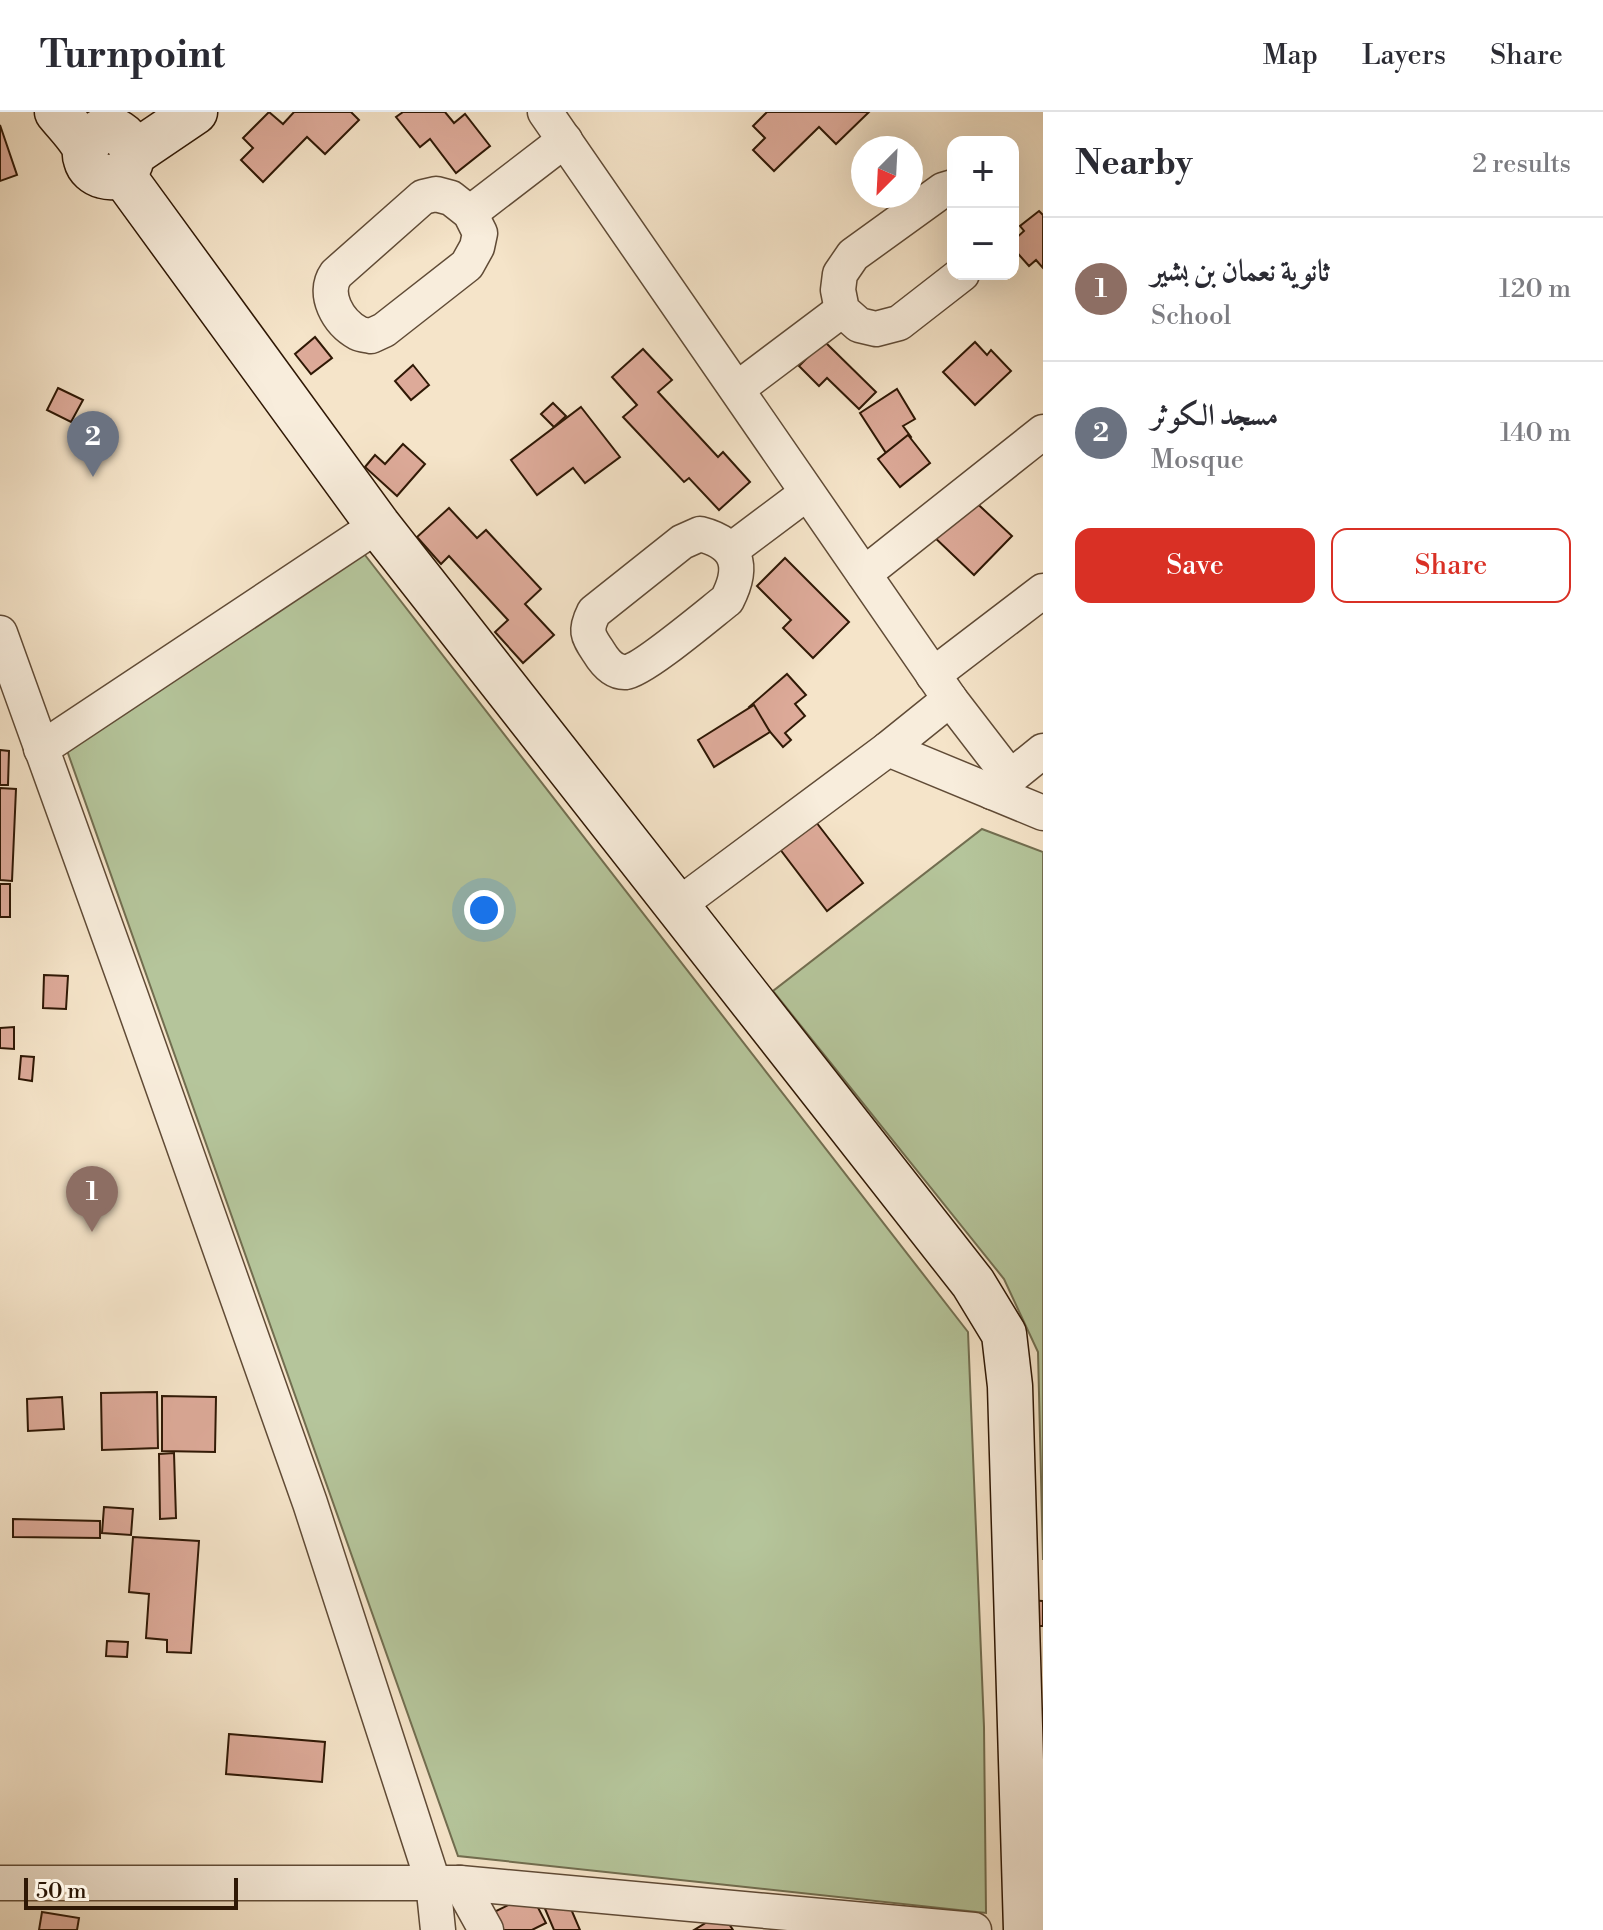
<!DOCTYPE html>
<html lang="en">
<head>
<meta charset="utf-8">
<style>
	body { margin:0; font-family:"Libre Bodoni",Amiri,serif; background:#f2f2f3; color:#2b2b33 }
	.controls { position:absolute; right:24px; top:24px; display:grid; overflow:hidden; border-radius:16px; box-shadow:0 8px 32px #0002 }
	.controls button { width:72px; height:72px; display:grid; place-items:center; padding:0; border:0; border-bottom:2px solid #e1e1e2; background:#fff; color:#2b2b33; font:40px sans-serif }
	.compass { position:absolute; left:851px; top:24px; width:72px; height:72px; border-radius:50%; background:#fff; box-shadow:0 8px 32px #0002; rotate:204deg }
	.scale { position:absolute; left:24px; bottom:20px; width:214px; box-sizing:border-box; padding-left:8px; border:4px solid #2f1805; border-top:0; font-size:22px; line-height:28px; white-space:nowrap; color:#2f1805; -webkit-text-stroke:6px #f8eddc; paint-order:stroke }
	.you { position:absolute; left:484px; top:798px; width:28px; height:28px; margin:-20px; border:6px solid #fff; border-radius:50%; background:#1a73e8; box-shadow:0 0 0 12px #1a73e833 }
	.badge { display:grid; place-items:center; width:52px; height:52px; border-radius:50%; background:#d93025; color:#fff; font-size:26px; font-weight:700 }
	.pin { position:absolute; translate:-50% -66px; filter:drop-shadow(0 2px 4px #0008) }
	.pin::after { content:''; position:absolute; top:42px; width:28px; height:24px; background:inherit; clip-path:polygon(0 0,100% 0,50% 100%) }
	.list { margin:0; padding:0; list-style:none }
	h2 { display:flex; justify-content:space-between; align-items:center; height:104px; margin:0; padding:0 32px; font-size:34px }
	h2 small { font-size:26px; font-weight:400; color:#7c7c81 }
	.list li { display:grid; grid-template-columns:52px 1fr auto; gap:24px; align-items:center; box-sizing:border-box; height:144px; padding:0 32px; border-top:2px solid #e1e1e2 }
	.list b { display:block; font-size:30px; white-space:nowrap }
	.list p { margin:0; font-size:26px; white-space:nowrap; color:#7c7c81 }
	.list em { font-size:26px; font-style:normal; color:#7c7c81 }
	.actions { display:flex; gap:16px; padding:24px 32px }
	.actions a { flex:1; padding:18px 0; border:2px solid #d93025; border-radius:16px; text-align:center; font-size:28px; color:#d93025 }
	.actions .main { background:#d93025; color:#fff }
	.map { position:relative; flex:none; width:1043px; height:1818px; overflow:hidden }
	header { display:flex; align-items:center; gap:48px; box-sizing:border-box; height:112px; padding:0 40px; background:#fff; border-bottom:2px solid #e1e1e2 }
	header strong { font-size:38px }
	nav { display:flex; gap:44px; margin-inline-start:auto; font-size:28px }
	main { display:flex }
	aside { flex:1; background:#fff }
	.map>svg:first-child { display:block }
</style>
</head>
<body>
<header>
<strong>Turnpoint</strong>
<nav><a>Map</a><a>Layers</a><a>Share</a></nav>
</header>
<main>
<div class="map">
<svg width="1043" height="1818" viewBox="0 0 1043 1818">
	<rect width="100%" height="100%" fill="#f5e4c9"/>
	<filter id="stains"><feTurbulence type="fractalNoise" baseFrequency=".0025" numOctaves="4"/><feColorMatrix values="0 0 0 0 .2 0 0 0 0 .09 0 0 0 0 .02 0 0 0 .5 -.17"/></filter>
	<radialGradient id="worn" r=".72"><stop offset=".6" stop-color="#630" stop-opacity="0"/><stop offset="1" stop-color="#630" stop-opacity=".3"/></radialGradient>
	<!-- green -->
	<g fill="#b5c59b" stroke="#726e50" stroke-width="2">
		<polygon points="358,434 968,1220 984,1615 986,1801 458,1744 64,630"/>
		<polygon points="982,717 1043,740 1043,1448 1038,1240 1004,1167 773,879"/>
	</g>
	<!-- building -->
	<g fill="#da9" stroke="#2f1805" stroke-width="2">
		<polygon points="269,0 283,12 294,0 351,0 359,8 325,42 307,25 263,70 241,48 253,36 243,26"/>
		<polygon points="403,0 445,0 454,11 465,2 490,34 456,61 430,27 420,35 396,5"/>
		<polygon points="767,0 869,0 836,32 819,15 774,59 753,38 765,26 753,14"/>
		<polygon points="0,13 17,63 0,69"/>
		<polygon points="1039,99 1043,103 1043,156 1036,148 1029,154 1013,136 1013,129 1024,119 1020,114"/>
		<polygon points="315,225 332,246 311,262 295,242"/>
		<polygon points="824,229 876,280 859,297 827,266 819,274 799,254"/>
		<polygon points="975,230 987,243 991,238 1011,259 975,293 943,260"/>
		<polygon points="643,237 672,268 658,280 718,345 723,340 750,370 719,398 689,366 684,370 623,305 637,293 612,265"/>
		<polygon points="413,253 429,273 411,288 395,269"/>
		<polygon points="58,276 83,288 71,310 47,298"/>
		<polygon points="897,277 915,307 903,314 911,325 886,341 860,301"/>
		<polygon points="553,291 566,304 554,315 541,302"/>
		<polygon points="581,295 620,345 585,371 573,356 537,383 511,348"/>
		<polygon points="908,323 930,351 900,375 878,347"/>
		<polygon points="403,332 425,352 397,384 365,355 375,343 385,352"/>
		<polygon points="968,383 1012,424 974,463 931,422"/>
		<polygon points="449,396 477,426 486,418 541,477 525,492 554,523 523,551 495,520 508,508 449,444 441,452 417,425"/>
		<polygon points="785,446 849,510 813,546 783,516 791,508 757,474"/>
		<polygon points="787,562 806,583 795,592 805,604 785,621 791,628 783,635 749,595"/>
		<polygon points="754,593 770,620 714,655 698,628"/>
		<polygon points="0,638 9,639 8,673 0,673"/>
		<polygon points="0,676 16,677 12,769 0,768"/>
		<polygon points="806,697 863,771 827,799 770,724"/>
		<rect x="0" y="772" width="10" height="33"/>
		<polygon points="44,863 68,864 66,897 43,896"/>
		<polygon points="14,915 14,937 0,936 0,916"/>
		<polygon points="21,944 34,945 32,969 19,967"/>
		<polygon points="157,1280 158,1336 102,1338 101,1281"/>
		<polygon points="162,1284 216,1285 215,1340 162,1339"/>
		<polygon points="62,1285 64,1317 28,1319 27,1287"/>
		<polygon points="174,1341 176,1406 160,1407 159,1342"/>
		<polygon points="104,1395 133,1397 131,1423 102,1421"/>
		<polygon points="13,1407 100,1409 100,1426 13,1425"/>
		<polygon points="133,1425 199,1429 191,1541 167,1540 167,1528 146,1526 149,1482 129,1480"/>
		<polygon points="1026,1488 1043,1489 1043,1514 1026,1514"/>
		<polygon points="107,1529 128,1530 127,1545 106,1544"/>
		<polygon points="229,1622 325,1630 322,1670 226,1662"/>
		<polygon points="531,1782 546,1811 532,1818 499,1818 490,1802"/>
		<polygon points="565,1783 580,1818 554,1818 543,1792"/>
		<polygon points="42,1800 79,1806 77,1818 39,1818"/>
		<polygon points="722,1801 733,1818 694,1818"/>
	</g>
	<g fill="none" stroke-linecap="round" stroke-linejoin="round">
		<!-- street casing -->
		<g stroke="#604b36" stroke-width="37">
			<g id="street">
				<polyline points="545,0 950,587 1010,665"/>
				<polyline points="953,75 943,78 853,143 840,162 838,178 842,198 859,213 876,217 899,211 962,162"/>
				<path d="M436 82 451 86 470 101 480 121 477 135 467 153 384 218 371 224C367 223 362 223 358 221 338 210 322 182 336 162L423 85Z"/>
				<polyline points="470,101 565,28"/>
				<polyline points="737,277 842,198"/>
				<path d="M700 422C739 432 744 455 727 488 709 502 643 558 626 560 613 561 604 549 598 539 587 523 585 518 594 500L682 430Z"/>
				<polyline points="731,438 807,381"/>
				<polyline points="864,462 1043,320"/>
				<polyline points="0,521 130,882 310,1391 433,1770 438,1818"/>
				<polyline points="933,563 1043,479"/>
				<polyline points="41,637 378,413"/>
				<polyline points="888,637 950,587"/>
				<polyline points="992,680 1043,639"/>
				<polyline points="677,794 888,637 1043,701"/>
				<polyline points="0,1771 460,1771 974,1818"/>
				<polyline points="460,1771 486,1818"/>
			</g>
		</g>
		<!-- secondary casing -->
		<g stroke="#2f1805" stroke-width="47">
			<g id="secondary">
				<path d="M57 0C65 10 79 24 84 35 87 42 83 40 86 48 88 56 95 62 103 64 131 72 143 36 119 21 104 11 92 24 85 37"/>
				<polyline points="133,42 195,0"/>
				<polyline points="122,62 378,413 973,1171 1004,1222 1010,1274 1026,1818"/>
			</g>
		</g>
		<!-- street -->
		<use href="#street" stroke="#f8eddc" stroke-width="34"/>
		<!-- secondary -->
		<use href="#secondary" stroke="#f8eddc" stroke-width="44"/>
	</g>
	<rect width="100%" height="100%" filter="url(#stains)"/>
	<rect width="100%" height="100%" fill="url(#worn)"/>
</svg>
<div class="controls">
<button>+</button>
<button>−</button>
</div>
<svg class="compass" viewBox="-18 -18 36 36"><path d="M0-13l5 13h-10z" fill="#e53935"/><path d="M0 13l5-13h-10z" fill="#7c7c81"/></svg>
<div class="scale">50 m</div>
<div class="you"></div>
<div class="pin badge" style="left:92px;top:1120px;background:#8d6e63">1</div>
<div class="pin badge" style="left:93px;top:365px;background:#6b7280">2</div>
</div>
<aside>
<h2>Nearby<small>2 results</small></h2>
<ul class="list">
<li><span class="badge" style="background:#8d6e63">1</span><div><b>ثانوية نعمان بن بشير</b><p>School</p></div><em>120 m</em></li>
<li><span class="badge" style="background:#6b7280">2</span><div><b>مسجد الكوثر</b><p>Mosque</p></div><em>140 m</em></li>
</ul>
<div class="actions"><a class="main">Save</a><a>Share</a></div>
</aside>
</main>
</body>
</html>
